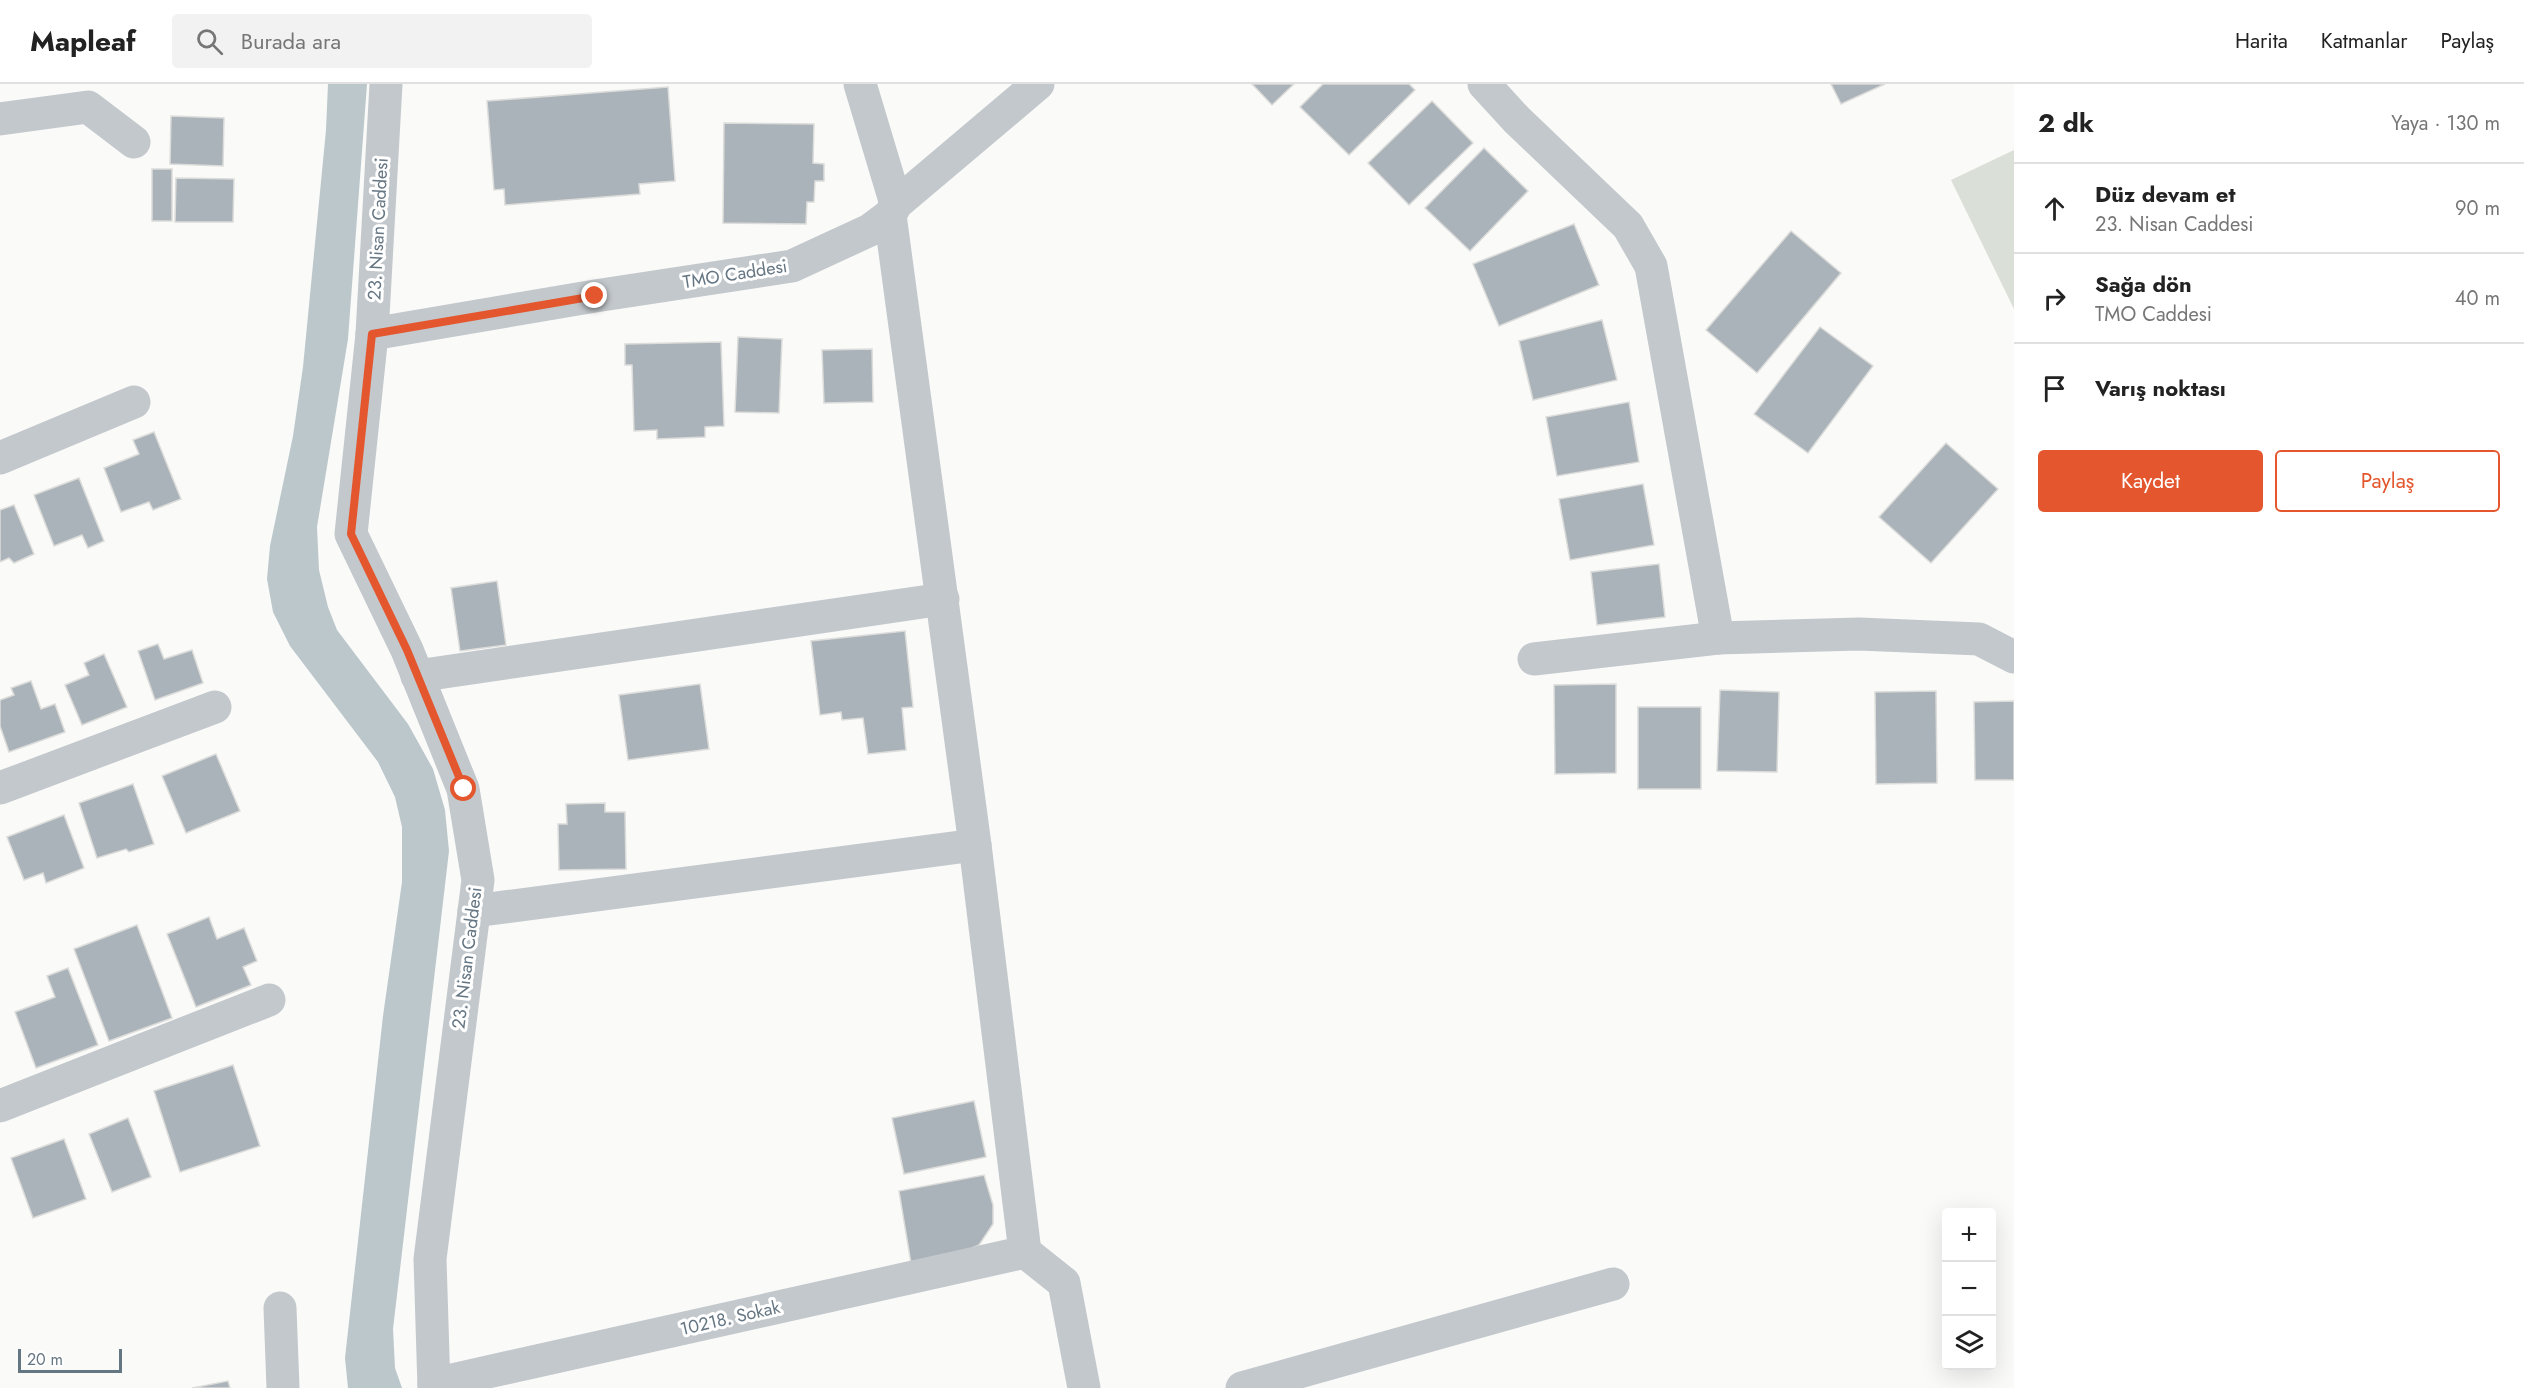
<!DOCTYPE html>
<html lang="tr">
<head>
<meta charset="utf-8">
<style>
	body { margin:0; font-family:Jost,sans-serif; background:#f2f2f2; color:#222 }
	.controls { position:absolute; right:18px; bottom:18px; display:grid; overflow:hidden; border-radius:6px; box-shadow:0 6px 24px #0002 }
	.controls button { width:54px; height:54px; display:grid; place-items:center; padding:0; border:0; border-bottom:2px solid #e0e0e0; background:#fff; color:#222; font:30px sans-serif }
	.scale { position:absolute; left:18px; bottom:15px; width:104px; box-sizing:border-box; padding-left:6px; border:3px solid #657683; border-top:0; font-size:16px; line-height:21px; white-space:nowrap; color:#657683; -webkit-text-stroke:4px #fff; paint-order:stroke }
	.stop { position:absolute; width:18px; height:18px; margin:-14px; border:4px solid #e4572e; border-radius:50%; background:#fff }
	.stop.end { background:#e4572e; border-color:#fff; box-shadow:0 2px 6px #0008 }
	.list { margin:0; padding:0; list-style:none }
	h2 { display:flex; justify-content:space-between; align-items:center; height:78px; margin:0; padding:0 24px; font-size:26px }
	h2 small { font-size:20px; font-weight:400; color:#767676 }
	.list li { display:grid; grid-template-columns:39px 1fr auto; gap:18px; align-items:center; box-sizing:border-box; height:90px; padding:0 24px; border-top:2px solid #e0e0e0 }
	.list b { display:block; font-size:22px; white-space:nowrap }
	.list p { margin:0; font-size:20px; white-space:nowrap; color:#767676 }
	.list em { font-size:20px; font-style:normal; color:#767676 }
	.actions { display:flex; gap:12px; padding:18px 24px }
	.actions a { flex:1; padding:14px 0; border:2px solid #e4572e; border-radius:6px; text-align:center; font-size:21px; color:#e4572e }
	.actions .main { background:#e4572e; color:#fff }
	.icon { flex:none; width:33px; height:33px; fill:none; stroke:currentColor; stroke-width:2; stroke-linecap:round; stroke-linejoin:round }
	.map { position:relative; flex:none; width:2014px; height:1304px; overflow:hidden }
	header { display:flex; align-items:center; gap:36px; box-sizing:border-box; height:84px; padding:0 30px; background:#fff; border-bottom:2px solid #e0e0e0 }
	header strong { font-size:28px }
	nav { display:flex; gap:33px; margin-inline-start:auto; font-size:21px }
	.search { width:420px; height:54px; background:#f2f2f2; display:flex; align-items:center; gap:15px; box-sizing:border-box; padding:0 21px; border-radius:6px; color:#767676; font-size:22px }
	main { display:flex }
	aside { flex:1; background:#fff }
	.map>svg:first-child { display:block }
</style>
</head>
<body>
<header>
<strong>Mapleaf</strong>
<div class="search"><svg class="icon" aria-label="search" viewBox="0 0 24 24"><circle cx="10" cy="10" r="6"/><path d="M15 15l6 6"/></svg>Burada ara</div>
<nav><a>Harita</a><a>Katmanlar</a><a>Paylaş</a></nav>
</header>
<main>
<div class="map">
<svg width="2014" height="1304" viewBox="0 0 2014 1304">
	<rect width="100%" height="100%" fill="#fafaf8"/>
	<!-- green -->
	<polygon fill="#dadfd7" points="2014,66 2014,225 1951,96"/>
	<!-- water -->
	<polygon fill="#bbc7cb" points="328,0 367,0 348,255 317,443 319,486 328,523 337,546 408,640 433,685 445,726 449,767 393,1245 395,1284 402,1304 348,1304 345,1274 383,932 402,798 402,743 395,713 378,678 290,562 273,528 267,495 270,462 293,352 303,283 326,46"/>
	<!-- building -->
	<g fill="#aab3b9" stroke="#dcdcda" stroke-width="1.5">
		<polygon points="1252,0 1294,0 1272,21"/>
		<polygon points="1323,0 1409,0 1415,6 1349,71 1300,23"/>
		<polygon points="1831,0 1885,0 1841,20"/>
		<polygon points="668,3 675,97 639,100 640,110 505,121 504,105 494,106 487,17"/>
		<polygon points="1432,17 1473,59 1409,121 1368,79"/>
		<polygon points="171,32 224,34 223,82 170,80"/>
		<polygon points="724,39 814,40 813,79 824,80 824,97 815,97 814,118 807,118 806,140 723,139"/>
		<polygon points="1484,64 1528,107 1470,167 1425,124"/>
		<rect x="152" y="85" width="20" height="52"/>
		<polygon points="176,94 234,95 233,138 175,138"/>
		<polygon points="1574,140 1599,201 1499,242 1473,180"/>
		<polygon points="1791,147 1841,189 1757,289 1706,246"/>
		<polygon points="1602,236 1617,296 1533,316 1519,257"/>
		<polygon points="1820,243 1873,282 1808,369 1754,330"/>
		<polygon points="738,253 782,255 779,329 735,328"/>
		<polygon points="721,258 724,342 705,343 705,353 657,355 657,346 634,347 632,281 625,281 625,260"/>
		<polygon points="872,265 873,318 824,319 822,266"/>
		<polygon points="1629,318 1639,378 1557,392 1546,333"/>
		<polygon points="154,348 181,415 153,426 149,418 121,428 104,384 139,370 133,356"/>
		<polygon points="1946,359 1998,405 1931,479 1879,433"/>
		<polygon points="79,394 104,457 88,464 82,451 54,462 34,411"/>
		<polygon points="1643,400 1654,461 1570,476 1559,415"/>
		<polygon points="14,421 34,470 14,479 9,474 0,478 0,426"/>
		<polygon points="1659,480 1665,533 1597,541 1591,488"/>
		<polygon points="497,497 506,561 460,567 451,504"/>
		<polygon points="905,547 913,623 902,624 906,666 868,670 863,634 842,636 841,628 820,631 811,557"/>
		<polygon points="158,560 164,575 192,566 203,599 155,616 138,567"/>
		<polygon points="104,570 127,623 82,641 65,601 89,591 84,579"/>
		<polygon points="31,597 41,625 55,620 65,648 9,668 0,642 0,616 14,611 11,604"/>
		<polygon points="700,600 709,665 628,676 619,611"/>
		<polygon points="1616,600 1616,689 1555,690 1554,601"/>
		<polygon points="1720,606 1779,608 1777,688 1717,687"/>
		<polygon points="1936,607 1937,699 1876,700 1875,608"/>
		<polygon points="2014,617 2014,696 1975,696 1974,618"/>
		<rect x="1638" y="623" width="63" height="82"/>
		<polygon points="216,670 240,727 186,749 162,692"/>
		<polygon points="133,700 154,760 129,768 126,765 97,774 79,719"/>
		<polygon points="605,719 605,728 625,728 626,785 559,786 558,740 567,740 566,720"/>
		<polygon points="64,731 84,784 46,799 43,789 24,796 7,753"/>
		<polygon points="209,833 217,855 244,844 257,877 243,883 251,901 196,923 167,850"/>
		<polygon points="137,841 172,934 109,957 74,865"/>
		<polygon points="68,884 98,961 36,984 15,928 55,913 47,892"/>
		<polygon points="233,981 260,1062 180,1088 154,1007"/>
		<polygon points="974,1017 986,1073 904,1090 892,1034"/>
		<polygon points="128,1034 151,1093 112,1108 89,1050"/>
		<polygon points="64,1055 86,1115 33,1134 11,1074"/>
		<polygon points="984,1091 993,1121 993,1140 979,1161 958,1170 911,1179 899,1107"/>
		<polygon points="228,1297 230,1304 192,1304"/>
	</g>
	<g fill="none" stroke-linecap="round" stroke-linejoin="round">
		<!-- minor -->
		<g stroke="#c3c8cc" stroke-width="33">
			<polyline points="386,0 372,250 351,450 407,566 463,705 478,796 430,1175 434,1304"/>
			<polyline points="860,0 896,120"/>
			<polyline points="1484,0 1517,36 1628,142 1651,182 1718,554"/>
			<polyline points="0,35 88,23 134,58"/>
			<polyline points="890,131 975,761 1025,1168 1064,1199 1084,1304"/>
			<polyline points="372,250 595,212 792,182 870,146 890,131 896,120 1038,0"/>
			<polyline points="0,374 134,318"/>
			<polyline points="1534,575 1718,554 1859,550 1979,555 2014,573"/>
			<polyline points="417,592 943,515"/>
			<polyline points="0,704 215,623"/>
			<polyline points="474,827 975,761"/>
			<polyline points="0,1022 269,916"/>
			<polyline points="280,1224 283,1304"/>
			<polyline points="434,1300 1025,1168"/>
			<polyline points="1242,1304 1613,1200"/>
		</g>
	</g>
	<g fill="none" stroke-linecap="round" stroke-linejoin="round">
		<!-- route -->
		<polyline stroke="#e4572e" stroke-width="8" points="464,705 407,566 351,450 372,250 595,212"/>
	</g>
	<g text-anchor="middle" stroke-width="6" stroke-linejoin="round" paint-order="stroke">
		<!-- street labels -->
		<g font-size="18" fill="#657683" stroke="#fff">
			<text transform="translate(378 145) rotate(-87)" y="6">23. Nisan Caddesi</text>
			<text transform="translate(735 190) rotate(-9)" y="6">TMO Caddesi</text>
			<text transform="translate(467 874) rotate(-83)" y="6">23. Nisan Caddesi</text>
			<text transform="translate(730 1234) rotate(-13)" y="6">10218. Sokak</text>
		</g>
	</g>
</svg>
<div class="controls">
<button>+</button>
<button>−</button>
<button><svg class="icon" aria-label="layers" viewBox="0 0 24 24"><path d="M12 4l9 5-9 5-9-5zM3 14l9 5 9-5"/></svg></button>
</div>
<div class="scale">20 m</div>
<div class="stop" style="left:464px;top:705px"></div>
<div class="stop end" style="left:595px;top:212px"></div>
</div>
<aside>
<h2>2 dk<small>Yaya · 130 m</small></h2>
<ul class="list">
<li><svg class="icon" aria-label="ahead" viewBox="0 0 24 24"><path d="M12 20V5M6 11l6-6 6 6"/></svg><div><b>Düz devam et</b><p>23. Nisan Caddesi</p></div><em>90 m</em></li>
<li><svg class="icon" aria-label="right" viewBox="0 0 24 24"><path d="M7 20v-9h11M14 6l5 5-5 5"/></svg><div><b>Sağa dön</b><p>TMO Caddesi</p></div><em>40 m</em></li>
<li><svg class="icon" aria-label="arrive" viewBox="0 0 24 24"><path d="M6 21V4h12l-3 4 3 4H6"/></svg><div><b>Varış noktası</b></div></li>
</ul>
<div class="actions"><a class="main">Kaydet</a><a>Paylaş</a></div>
</aside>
</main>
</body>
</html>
